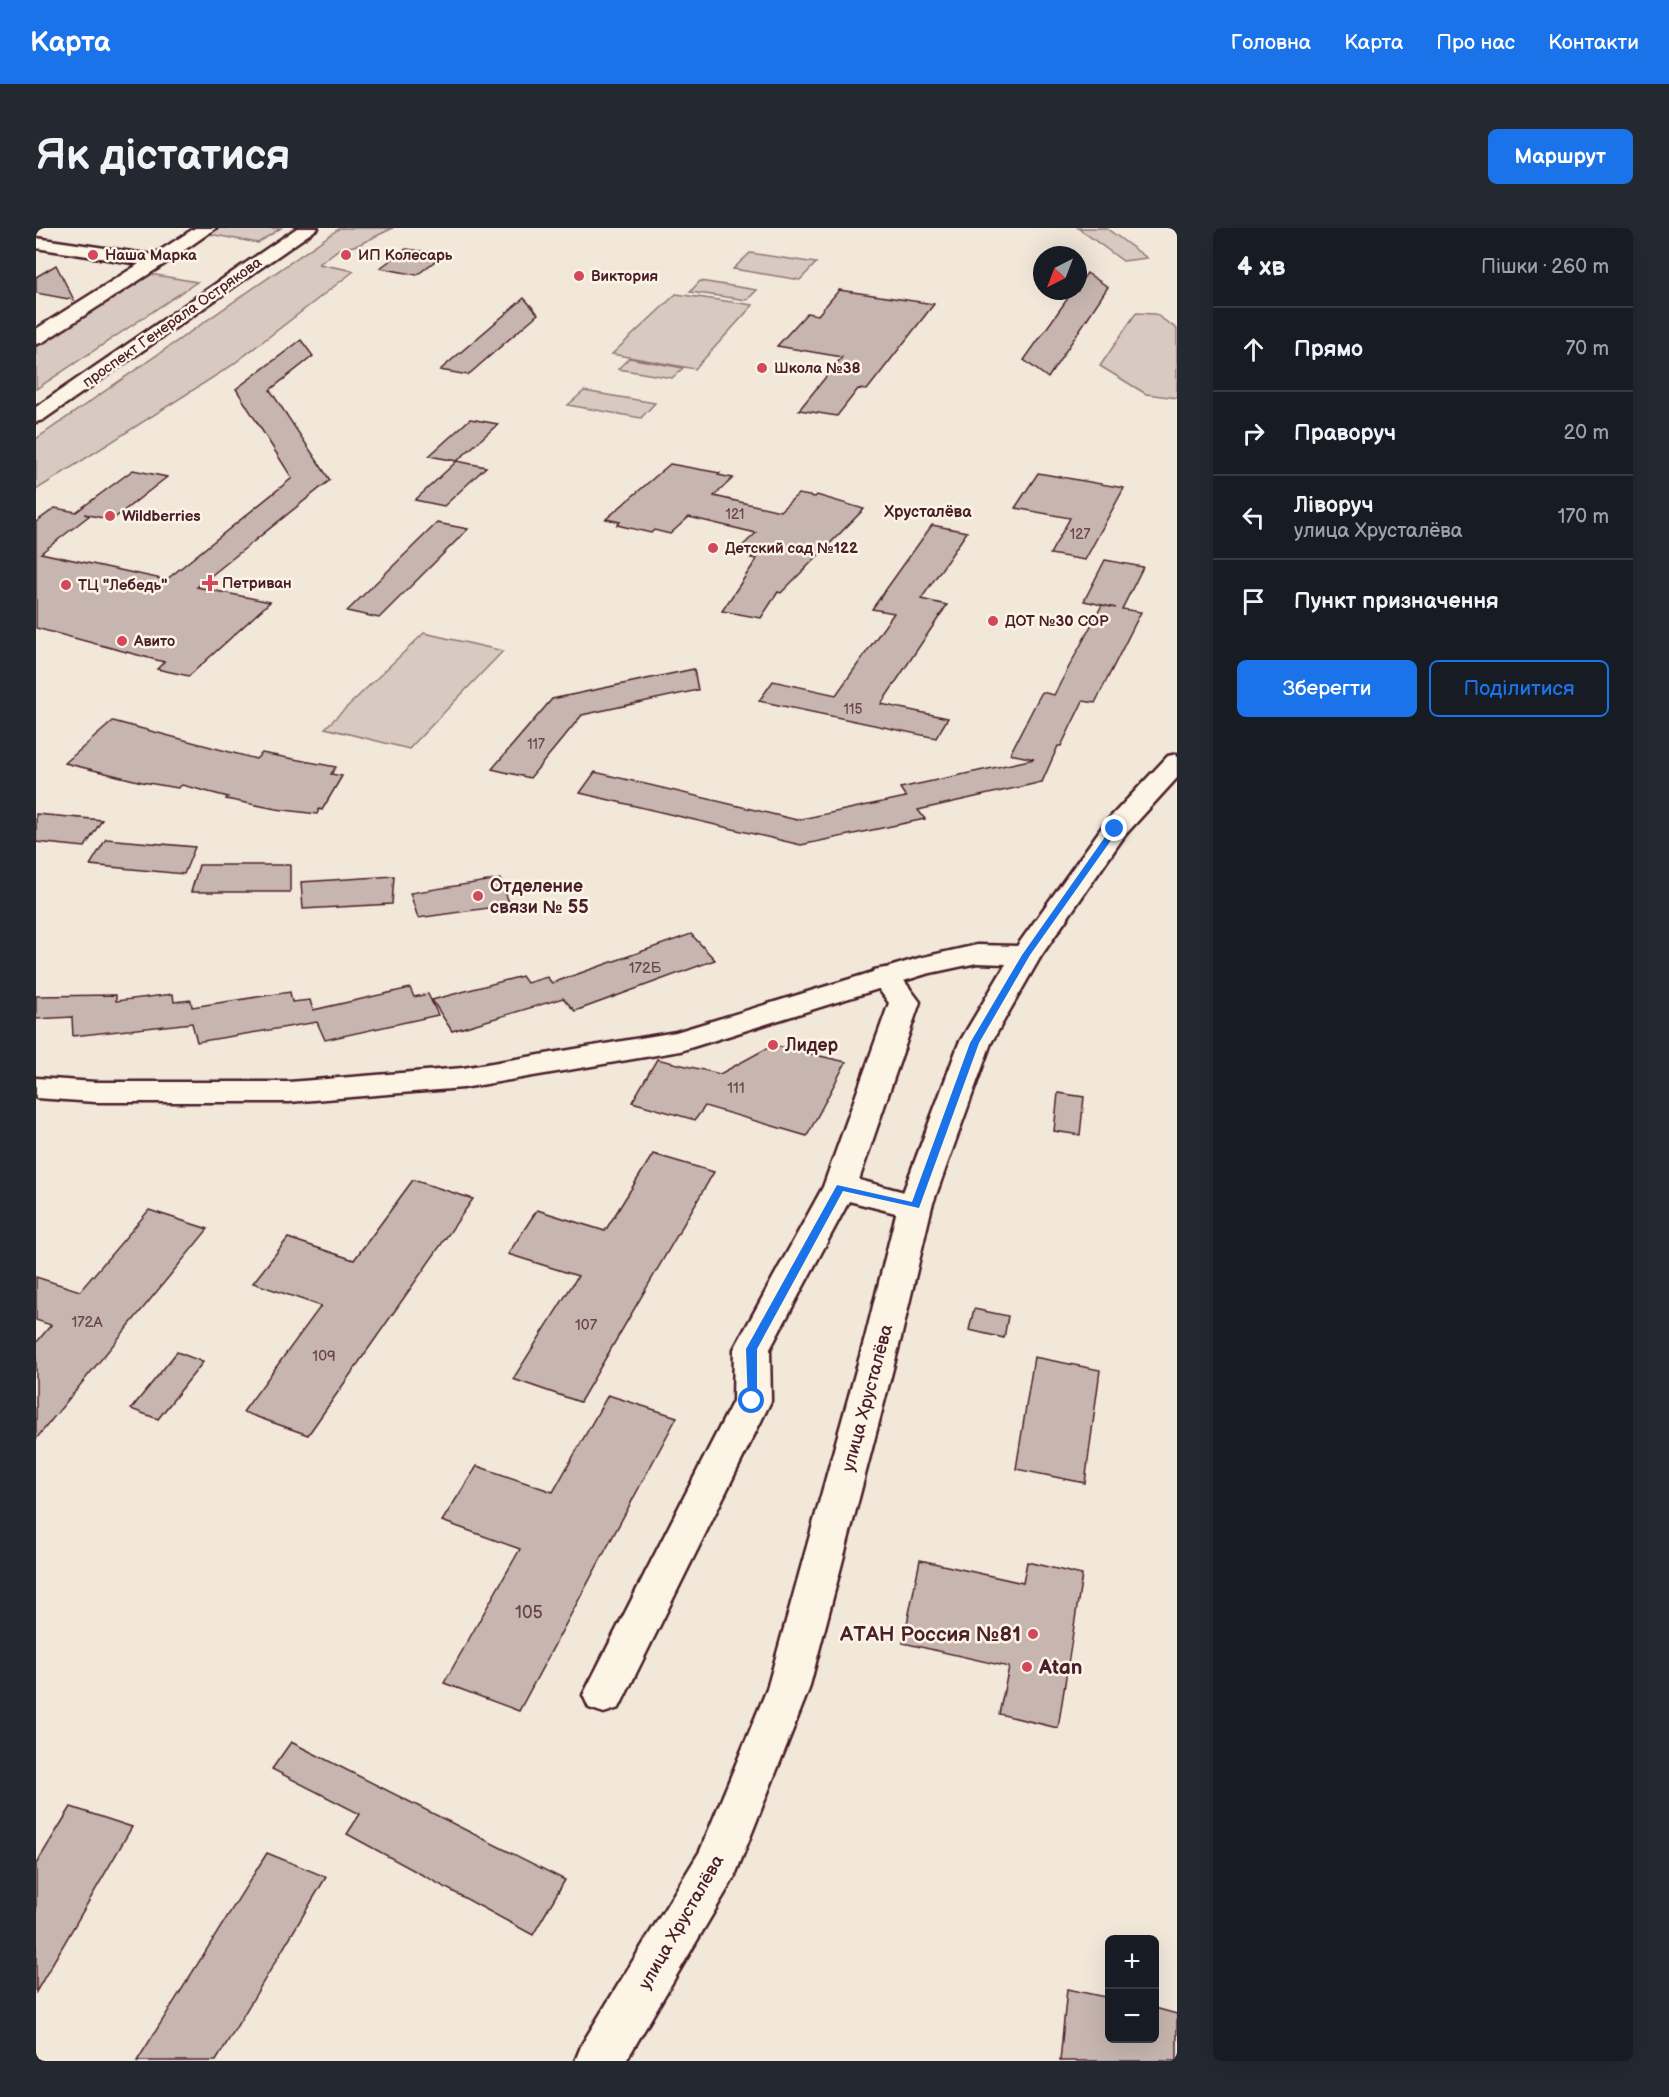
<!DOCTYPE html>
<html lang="uk">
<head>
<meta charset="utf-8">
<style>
	body { margin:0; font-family:"Balsamiq Sans",sans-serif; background:#242831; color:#f1f3f6 }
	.controls { position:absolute; right:18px; bottom:18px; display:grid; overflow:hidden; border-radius:9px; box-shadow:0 6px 24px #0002 }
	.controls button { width:54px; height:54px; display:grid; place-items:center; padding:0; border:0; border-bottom:2px solid #363941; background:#171b24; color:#f1f3f6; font:30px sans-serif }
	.compass { position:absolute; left:997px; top:18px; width:54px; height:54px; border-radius:50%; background:#171b24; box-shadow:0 6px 24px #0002; rotate:222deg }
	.stop { position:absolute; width:18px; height:18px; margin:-14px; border:4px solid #1a73e8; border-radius:50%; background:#fff }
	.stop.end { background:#1a73e8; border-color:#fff; box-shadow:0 2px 6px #0008 }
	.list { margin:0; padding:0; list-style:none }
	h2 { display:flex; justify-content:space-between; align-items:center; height:78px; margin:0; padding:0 24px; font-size:26px }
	h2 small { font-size:20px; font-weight:400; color:#9ea1a6 }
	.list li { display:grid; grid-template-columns:39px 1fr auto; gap:18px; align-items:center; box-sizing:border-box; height:84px; padding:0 24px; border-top:2px solid #363941 }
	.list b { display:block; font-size:22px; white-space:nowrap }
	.list p { margin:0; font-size:20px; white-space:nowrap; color:#9ea1a6 }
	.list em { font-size:20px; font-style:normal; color:#9ea1a6 }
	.actions { display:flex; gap:12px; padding:18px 24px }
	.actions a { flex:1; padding:14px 0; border:2px solid #1a73e8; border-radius:9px; text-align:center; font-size:21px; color:#1a73e8 }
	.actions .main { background:#1a73e8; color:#fff }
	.icon { flex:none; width:33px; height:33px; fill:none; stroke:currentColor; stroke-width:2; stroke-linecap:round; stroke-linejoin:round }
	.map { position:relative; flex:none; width:1141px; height:1833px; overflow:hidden; border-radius:9px }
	header { display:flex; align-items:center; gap:36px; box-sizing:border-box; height:84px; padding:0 30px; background:#1a73e8; color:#fff }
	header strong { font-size:28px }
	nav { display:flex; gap:33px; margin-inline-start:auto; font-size:21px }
	.intro { display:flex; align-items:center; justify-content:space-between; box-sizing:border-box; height:144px; padding:0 36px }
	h1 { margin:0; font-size:42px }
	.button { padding:15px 27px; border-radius:9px; background:#1a73e8; color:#fff; font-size:21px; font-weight:700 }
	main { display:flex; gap:36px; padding:0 36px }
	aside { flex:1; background:#171b24; border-radius:9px; box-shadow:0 6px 24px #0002 }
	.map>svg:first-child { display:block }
</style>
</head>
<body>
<header>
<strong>Карта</strong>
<nav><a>Головна</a><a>Карта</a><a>Про нас</a><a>Контакти</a></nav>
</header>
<div class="intro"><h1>Як дістатися</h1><a class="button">Маршрут</a></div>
<main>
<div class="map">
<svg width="1141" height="1833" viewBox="0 0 1141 1833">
	<rect width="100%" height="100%" fill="#f1e8da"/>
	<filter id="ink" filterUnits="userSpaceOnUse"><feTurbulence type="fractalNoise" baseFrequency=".0167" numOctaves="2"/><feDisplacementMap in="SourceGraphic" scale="12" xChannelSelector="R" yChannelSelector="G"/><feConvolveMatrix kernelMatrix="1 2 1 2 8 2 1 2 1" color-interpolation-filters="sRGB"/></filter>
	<g filter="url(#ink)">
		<!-- green -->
		<g fill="#d8cac0" stroke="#917476" stroke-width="1.5">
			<polygon points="184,0 245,0 222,15 173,6"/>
			<polygon points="304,0 357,0 322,17 303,21 283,36 318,43 195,138 0,262 0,211"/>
			<polygon points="1042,0 1070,0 1111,30 1087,33"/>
			<polygon points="714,25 780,35 764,52 697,41"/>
			<polygon points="114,46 161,54 0,161 0,119"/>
			<polygon points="664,53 721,62 711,72 654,64"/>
			<polygon points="640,66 717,77 659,141 576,126"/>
			<polygon points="1100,85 1119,86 1141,101 1141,170 1110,166 1064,138"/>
			<polygon points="593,130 647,140 636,150 582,141"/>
			<polygon points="548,163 619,175 605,190 532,177"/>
			<polygon points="388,405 467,423 373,521 289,500"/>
		</g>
		<!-- building -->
		<g fill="#c7b6af" stroke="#4a1f2b" stroke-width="1.5">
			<polygon points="370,21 408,26 381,47 344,40"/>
			<polygon points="20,37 38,72 0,65 0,49"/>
			<polygon points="1051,45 1072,59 1012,150 988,132 1037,63 1042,63 1042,57"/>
			<polygon points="803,62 898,76 831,162 822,161 801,188 763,182 806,129 741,118 771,85 782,87"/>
			<polygon points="488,70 502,86 432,147 404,142"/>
			<polygon points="265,112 277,128 234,162 294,252 161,359 234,374 153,448 121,441 128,434 0,400 0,294 19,280 40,284 97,242 131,249 76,292 48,286 54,287 5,325 130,352 256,250 200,161"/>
			<polygon points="434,191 462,196 421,233 450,239 408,278 379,272 421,233 393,228"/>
			<polygon points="634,236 684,245 682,247 697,250 678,268 744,283 762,266 779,269 781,267 828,281 745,365 742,364 725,390 686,383 721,331 715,330 718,327 701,323 720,305 653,289 634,306 618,302 615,305 581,297 584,294 570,291"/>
			<polygon points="1002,245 1088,260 1049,332 1014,326 1034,290 979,280"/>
			<polygon points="401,295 432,301 343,390 311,383"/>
			<polygon points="896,297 931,304 885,371 911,377 845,476 912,490 900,510 723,473 737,453 800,467 858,385 836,381"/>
			<polygon points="1069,332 1107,339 1086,381 1105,384 1059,475 1047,473 1025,518 1022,518 1006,554 882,582 889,591 765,617 544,565 559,544 761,592 870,569 864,560 998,531 974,526 1000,475 1006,464 1018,467 1066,377 1080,380 1048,373"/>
			<polygon points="658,441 662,462 546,487 494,550 456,541 516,471"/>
			<polygon points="77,493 220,531 226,525 300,539 295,546 306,548 286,582 283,581 281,586 240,581 190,571 192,569 146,557 142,560 106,554 29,535"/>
			<polygon points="0,586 66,592 49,619 0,614"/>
			<polygon points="70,611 159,619 148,646 54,637"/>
			<polygon points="163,637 254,637 254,664 155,664"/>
			<polygon points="358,648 356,676 267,681 265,654"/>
			<polygon points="464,651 474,677 382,690 374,665"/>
			<polygon points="655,706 679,732 539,783 527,770 416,803 396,772 486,748 491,755 511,749 516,755"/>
			<polygon points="374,760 378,769 392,766 402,787 289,812 281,794 161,814 156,795 37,808 36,789 0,791 0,768 80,767 80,773 137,766 138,774 155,772 156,779 254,764 256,774 274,772 277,782"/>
			<polygon points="737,817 810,834 771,908 669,878 659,892 596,874 621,831 684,846"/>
			<polygon points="1022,865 1048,869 1044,907 1018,903"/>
			<polygon points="617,926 678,944 544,1174 477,1151 542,1048 472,1026 501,982 569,1003"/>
			<polygon points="377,952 437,971 272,1207 207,1184 285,1078 217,1055 252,1010 318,1032"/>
			<polygon points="113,982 172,1001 0,1211 0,1115 15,1097 0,1092 0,1049 44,1063"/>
			<polygon points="938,1081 972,1088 968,1110 933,1102"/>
			<polygon points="141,1124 167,1134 122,1191 95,1181"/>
			<polygon points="998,1129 1064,1142 1049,1255 980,1241"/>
			<polygon points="572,1167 641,1189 483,1483 408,1455 484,1321 406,1293 441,1238 517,1264"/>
			<polygon points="884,1332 987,1355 991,1334 1046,1347 1022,1500 963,1486 973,1439 867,1415"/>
			<polygon points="255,1514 529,1652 497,1707 311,1606 324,1586 236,1541"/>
			<polygon points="35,1579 96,1599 0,1764 0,1636"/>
			<polygon points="231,1625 290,1649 180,1833 101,1833"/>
			<polygon points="1031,1761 1074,1770 1074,1810 1119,1810 1119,1780 1141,1786 1141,1833 1024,1833"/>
		</g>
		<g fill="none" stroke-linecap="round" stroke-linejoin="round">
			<!-- minor casing -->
			<g stroke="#4a1f2b" stroke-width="5">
				<g id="minor">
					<polygon points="159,0 180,0 127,37 7,114 0,116 0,101 103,36 0,20 0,10 117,27"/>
					<polygon points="849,740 860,742 884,774 823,952 891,970 896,978 891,986 879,990 813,973 734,1121 735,1173 583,1480 568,1485 553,1480 547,1467 697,1173 698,1121 787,959 853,775 834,749 838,742"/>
				</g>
			</g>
			<!-- secondary casing -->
			<g stroke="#4a1f2b" stroke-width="5">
				<polygon id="secondary" points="1141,526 1141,550 1089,607 1005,728 955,815 896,978 865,1110 773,1461 698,1650 590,1833 539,1833 546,1816 664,1623 731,1461 829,1110 862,978 923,815 970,736 941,735 890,746 644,823 427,860 253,874 59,874 0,870 0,850 59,854 253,854 427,840 640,804 883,730 941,717 981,718 1069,595 1132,528"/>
			</g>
			<!-- primary casing -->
			<g stroke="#4a1f2b" stroke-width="5">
				<polygon id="primary" points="261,0 282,0 7,192 0,194 0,179"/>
			</g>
			<!-- minor -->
			<use href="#minor" fill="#fcf5e5" fill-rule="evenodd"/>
			<!-- secondary -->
			<use href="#secondary" fill="#fcf5e5" fill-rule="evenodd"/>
			<!-- primary -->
			<use href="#primary" fill="#fcf5e5" fill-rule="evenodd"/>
		</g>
	</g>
	<!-- route -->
	<polygon fill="#1a73e8" points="1076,599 1083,601 994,727 943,815 883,980 807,963 721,1121 721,1173 716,1177 712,1176 710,1121 801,957 876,974 934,815 986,727"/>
	<!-- markers -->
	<g fill="#d1495b" stroke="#fcf5e5" stroke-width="2">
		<circle cx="57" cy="27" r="6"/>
		<circle cx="310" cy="27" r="6"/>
		<circle cx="543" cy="48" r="6"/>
		<circle cx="726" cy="140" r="6"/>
		<circle cx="74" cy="288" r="6"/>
		<circle cx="677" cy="320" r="6"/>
		<path d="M171 346h6v6h6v6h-6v6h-6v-6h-6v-6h6z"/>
		<circle cx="30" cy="357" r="6"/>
		<circle cx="957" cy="393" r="6"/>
		<circle cx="86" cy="413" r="6"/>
		<circle cx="442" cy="668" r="6"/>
		<circle cx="737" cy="817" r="6"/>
		<circle cx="997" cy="1406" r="6"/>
		<circle cx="991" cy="1439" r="6"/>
	</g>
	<g text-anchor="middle" stroke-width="5" stroke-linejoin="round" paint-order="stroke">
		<!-- far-number labels -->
		<g font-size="14" fill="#69454c">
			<text x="699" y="291">121</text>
			<text x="1044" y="311">127</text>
			<text x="817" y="486">115</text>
			<text x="500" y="521">117</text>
		</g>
		<!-- far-poi labels -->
		<g font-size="15" font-weight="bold" fill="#4a1f2b" stroke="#fcf5e5" text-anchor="start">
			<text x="69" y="32">Наша Марка</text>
			<text x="322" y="32">ИП Колесарь</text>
			<text x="555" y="53">Виктория</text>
			<text x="738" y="145">Школа №38</text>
			<text x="86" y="293">Wildberries</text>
			<text x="689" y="325">Детский сад №122</text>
			<text x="186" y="360">Петриван</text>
			<text x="42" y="362">ТЦ "Лебедь"</text>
			<text x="969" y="398">ДОТ №30 СОР</text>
			<text x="98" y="418">Авито</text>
		</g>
		<!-- far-street labels -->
		<g font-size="15" fill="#4a1f2b" stroke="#fcf5e5">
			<text transform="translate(136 94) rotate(-35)" y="5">проспект Генерала Острякова</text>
		</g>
		<!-- number labels -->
		<g font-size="15" fill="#69454c">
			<text x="609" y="745">172Б</text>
			<text x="700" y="865">111</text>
			<text x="51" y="1099">172А</text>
			<text x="550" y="1102">107</text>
			<text x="288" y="1133">109</text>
		</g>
		<!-- far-neighbourhood labels -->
		<g font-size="16" font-weight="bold" fill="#4a1f2b" stroke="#fcf5e5">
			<text x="892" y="289">Хрусталёва</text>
		</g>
		<!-- poi labels -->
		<g font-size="18" font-weight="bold" fill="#4a1f2b" stroke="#fcf5e5" text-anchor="start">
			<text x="454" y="664">Отделение<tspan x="454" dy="21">связи № 55</tspan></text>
			<text x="749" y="823">Лидер</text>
		</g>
		<!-- street labels -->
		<g font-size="18" fill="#4a1f2b" stroke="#fcf5e5">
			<text transform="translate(831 1170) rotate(-75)" y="6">улица Хрусталёва</text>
			<text transform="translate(645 1694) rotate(-60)" y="6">улица Хрусталёва</text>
		</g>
		<!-- near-number labels -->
		<g font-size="18" fill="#69454c">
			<text x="493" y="1390">105</text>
		</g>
		<!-- near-poi labels -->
		<g font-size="21" font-weight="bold" fill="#4a1f2b" stroke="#fcf5e5" text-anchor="end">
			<text x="985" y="1413">АТАН Россия №81</text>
			<text x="1003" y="1446" text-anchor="start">Atan</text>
		</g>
	</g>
</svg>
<div class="controls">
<button>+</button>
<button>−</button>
</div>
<svg class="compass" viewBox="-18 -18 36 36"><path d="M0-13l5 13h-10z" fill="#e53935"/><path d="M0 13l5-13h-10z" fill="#9ea1a6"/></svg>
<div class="stop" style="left:716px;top:1173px"></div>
<div class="stop end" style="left:1079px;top:601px"></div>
</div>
<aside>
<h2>4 хв<small>Пішки · 260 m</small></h2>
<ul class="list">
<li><svg class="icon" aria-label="ahead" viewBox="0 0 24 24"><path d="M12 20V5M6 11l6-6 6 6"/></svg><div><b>Прямо</b></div><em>70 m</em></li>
<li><svg class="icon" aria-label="right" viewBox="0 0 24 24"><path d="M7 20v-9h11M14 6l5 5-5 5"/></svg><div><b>Праворуч</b></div><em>20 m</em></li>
<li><svg class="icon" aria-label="left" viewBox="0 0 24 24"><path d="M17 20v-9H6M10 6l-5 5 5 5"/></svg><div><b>Ліворуч</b><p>улица Хрусталёва</p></div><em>170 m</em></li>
<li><svg class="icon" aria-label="arrive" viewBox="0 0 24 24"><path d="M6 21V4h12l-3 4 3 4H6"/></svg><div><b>Пункт призначення</b></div></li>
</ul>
<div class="actions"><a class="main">Зберегти</a><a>Поділитися</a></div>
</aside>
</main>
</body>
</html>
